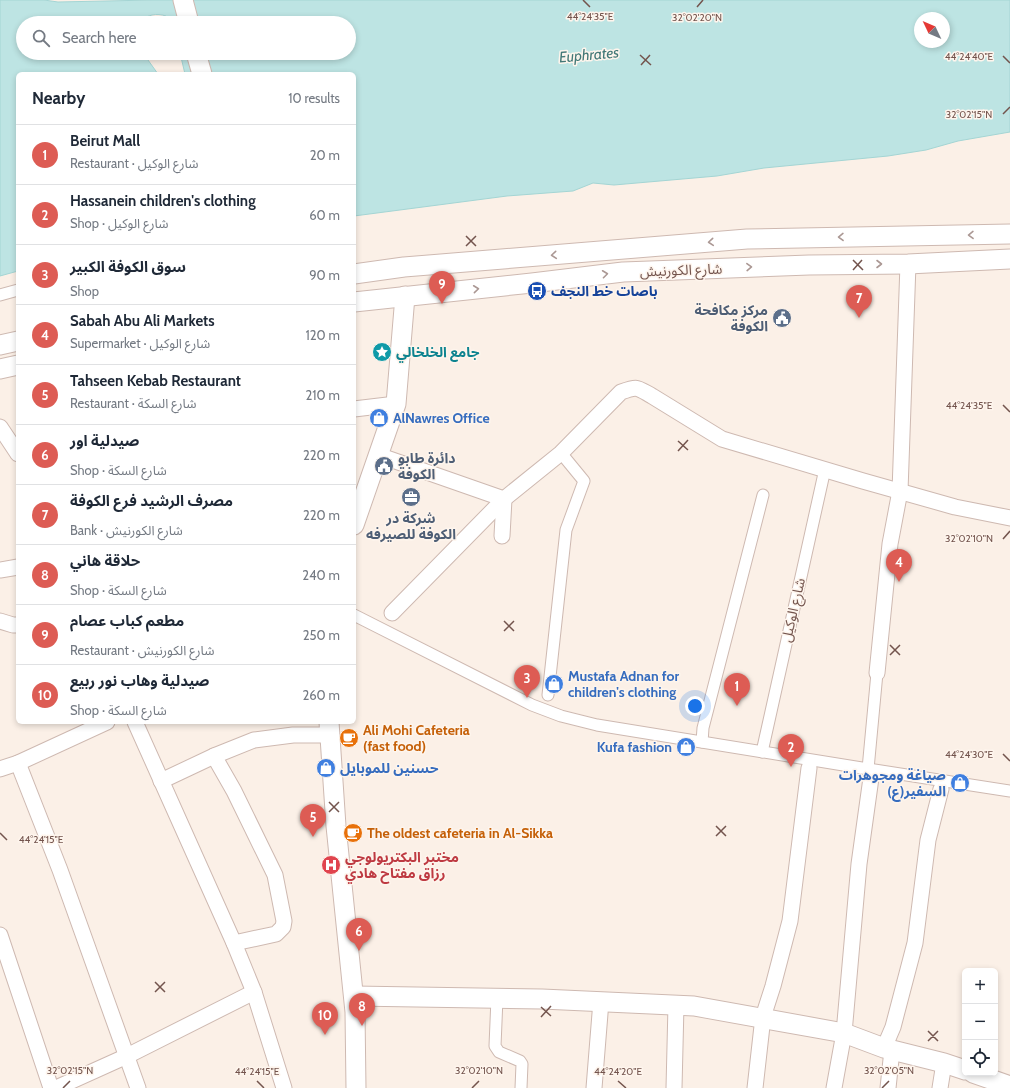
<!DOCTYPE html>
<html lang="en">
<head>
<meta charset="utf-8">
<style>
	body { margin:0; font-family:Cabin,"Noto Sans Arabic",sans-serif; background:#f6f6f7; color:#1f2937 }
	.controls { position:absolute; right:12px; bottom:12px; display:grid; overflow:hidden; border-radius:6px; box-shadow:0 2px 6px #0003 }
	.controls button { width:36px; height:36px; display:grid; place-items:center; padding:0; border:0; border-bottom:1px solid #e0e1e3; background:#fff; color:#1f2937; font:20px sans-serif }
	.compass { position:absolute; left:914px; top:12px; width:36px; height:36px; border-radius:50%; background:#fff; box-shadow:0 2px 6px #0003; rotate:314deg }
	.you { position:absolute; left:695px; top:706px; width:14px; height:14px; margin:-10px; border:3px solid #fff; border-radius:50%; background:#1a73e8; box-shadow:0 0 0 6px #1a73e833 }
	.badge { display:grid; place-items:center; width:26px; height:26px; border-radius:50%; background:#dd5c54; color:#fff; font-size:13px; font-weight:700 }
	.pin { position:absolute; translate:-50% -33px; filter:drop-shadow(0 1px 2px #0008) }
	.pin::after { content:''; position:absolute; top:21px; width:14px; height:12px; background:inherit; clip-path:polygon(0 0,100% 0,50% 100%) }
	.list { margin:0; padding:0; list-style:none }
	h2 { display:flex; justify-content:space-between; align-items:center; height:52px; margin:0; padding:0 16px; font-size:17px }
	h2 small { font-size:13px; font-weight:400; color:#747a83 }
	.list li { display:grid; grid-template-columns:26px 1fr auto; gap:12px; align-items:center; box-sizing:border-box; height:60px; padding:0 16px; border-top:1px solid #e0e1e3 }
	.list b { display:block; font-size:15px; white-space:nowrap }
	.list p { margin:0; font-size:13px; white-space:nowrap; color:#747a83 }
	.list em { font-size:13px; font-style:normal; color:#747a83 }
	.icon { flex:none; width:22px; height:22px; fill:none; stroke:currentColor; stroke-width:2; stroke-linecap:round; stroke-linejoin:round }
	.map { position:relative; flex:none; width:1010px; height:1088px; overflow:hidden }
	.search { position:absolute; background:#fff; box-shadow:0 2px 6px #0003; left:16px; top:16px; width:340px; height:44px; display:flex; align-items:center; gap:10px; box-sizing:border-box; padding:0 14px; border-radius:22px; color:#747a83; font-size:15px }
	.panel { position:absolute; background:#fff; box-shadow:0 2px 6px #0003; left:16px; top:72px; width:340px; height:652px; border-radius:6px }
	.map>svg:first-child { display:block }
</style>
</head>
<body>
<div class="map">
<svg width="1010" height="1088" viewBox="0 0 1010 1088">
	<rect width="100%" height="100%" fill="#fbf0e7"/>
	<!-- water -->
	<path fill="#bde4e3" stroke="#a4d5d4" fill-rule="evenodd" d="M0 0H44L58 2 152 0H1010V132L958 141 926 150 888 156 764 168 717 176 614 185 593 183 573 191 507 196 354 216V74H185L180 53H349V23H171L166 16C157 13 146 14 141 23H23V53H143L158 74H18V271L0 276ZM920 18H944V42H920Z"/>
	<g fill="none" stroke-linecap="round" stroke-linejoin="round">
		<!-- pedestrian casing -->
		<g stroke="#ceb9b1" stroke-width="13">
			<g id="pedestrian">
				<polyline points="0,295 18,290"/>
				<polyline points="354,615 532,705 561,716 597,725 868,769 1010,791"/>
				<polyline points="548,695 566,530 584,481 561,453"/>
				<polyline points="702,742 703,728 763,495"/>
				<polyline points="762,752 825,469"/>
				<polyline points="868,769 877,673"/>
				<polyline points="497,998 495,1046 499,1052 520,1061 522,1064 521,1088"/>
			</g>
		</g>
		<!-- minor casing -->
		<g stroke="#ceb9b1" stroke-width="17">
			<g id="minor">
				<polyline points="354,409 396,404"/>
				<polyline points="0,427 18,454"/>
				<polyline points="378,455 504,499 502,536"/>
				<polyline points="0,570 18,567"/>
				<path d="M392 613 504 499 561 453 621 392C638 386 636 387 652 396L722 439 863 481 955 507 1010 518"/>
				<polyline points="0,621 13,625 18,625"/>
				<polyline points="877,673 890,544 900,491 908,264"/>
				<polyline points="135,722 234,943 254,992 284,1088"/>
				<polyline points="214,756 234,791 275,875 284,921 283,927 276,934 234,943"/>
				<polyline points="18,763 60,870 138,1088"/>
				<polyline points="0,769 18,763 107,722"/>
				<polyline points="161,781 214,756 254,740 293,735 329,735"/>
				<polyline points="0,935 51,1088"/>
				<polyline points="884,1048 893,1027 915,943 928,840 941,789"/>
				<polyline points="56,1088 127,1056 254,992"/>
				<polyline points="594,1088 601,1001"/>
				<polyline points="674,1088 676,1005"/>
				<polyline points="755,1088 763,1017 773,986 790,921 809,768"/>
				<polyline points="834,1088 844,1033 859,864 871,778"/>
				<polyline points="888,1088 892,1050"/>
				<polyline points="940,1088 944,1063"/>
			</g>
		</g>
		<!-- tertiary casing -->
		<g stroke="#ceb9b1" stroke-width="21">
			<g id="tertiary">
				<polyline points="183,0 189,23"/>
				<polyline points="196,53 202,74"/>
				<polyline points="354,274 404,267 747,239 1010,234"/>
				<polyline points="354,302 532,283 623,272 809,265 908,264 1010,259"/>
				<polyline points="0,345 18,341"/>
				<polyline points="0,369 18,365"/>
				<polyline points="354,525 396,404 405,296"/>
				<polyline points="329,722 336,826 355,1012 356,1088"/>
				<polyline points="354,996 542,999 694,1006 844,1033 884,1048 944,1063 965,1070"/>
				<polyline points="973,1073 1010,1086"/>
			</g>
		</g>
		<!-- pedestrian -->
		<use href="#pedestrian" stroke="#fff" stroke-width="11"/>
		<!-- minor -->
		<use href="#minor" stroke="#fff" stroke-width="15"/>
		<!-- tertiary -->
		<use href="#tertiary" stroke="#fff" stroke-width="19"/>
	</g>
	<!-- one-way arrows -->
	<defs><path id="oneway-chevron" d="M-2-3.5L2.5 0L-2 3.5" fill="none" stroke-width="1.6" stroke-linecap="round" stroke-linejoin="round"/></defs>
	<g stroke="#ab9894">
		<use href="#oneway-chevron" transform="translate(971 235) rotate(179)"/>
		<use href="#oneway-chevron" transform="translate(841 237) rotate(179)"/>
		<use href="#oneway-chevron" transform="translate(711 242) rotate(175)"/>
		<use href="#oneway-chevron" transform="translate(554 255) rotate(175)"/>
		<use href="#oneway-chevron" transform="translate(879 264)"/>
		<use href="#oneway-chevron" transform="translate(749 267) rotate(-2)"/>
		<use href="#oneway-chevron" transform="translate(605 274) rotate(-7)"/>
		<use href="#oneway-chevron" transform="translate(476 289) rotate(-6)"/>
	</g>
	<!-- ticks -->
	<path fill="none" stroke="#73544d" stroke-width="1.5" d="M583 0 590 7M697 7 703 0M640 55 651 65M1003 56 1010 63M641 65 650 55M1003 114 1010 107M466 236 476 246M466 246 476 236M853 260 863 270M853 270 862 260M1003 405 1010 412M678 441 688 450M678 451 688 440M1003 539 1010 531M504 621 514 631M504 631 514 621M890 645 900 655M890 655 900 645M1003 754 1010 761M329 802 339 812M329 812 339 802M716 826 726 836M0 833 7 840M716 836 726 826M155 982 165 992M155 992 165 982M541 1007 551 1016M541 1017 551 1006M928 1031 938 1041M928 1041 938 1031M257 1081 264 1088M618 1081 626 1088M63 1088 70 1081M472 1088 479 1081M882 1088 889 1081"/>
	<!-- icons -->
	<defs>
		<g id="bus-disc" transform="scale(1)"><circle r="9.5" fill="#1a4fb4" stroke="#fef5ed"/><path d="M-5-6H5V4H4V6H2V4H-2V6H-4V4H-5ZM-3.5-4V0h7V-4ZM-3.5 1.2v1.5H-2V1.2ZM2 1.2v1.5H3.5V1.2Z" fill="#fff"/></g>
		<g id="civic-disc" transform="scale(1)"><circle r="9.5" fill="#5c6f8a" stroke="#fef5ed"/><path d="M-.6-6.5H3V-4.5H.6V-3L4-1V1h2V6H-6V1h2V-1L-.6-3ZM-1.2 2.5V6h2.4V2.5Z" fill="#fff"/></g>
		<g id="sight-disc" transform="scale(1)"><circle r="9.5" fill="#0f9aa8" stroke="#fef5ed"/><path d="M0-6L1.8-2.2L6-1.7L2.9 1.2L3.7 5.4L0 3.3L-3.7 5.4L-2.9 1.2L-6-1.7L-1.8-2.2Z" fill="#fff"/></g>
		<g id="shop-disc" transform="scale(1)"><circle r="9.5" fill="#3f7fe0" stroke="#fef5ed"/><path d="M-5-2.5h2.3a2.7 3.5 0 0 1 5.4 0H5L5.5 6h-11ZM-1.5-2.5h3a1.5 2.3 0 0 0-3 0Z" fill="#fff"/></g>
		<g id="office-disc" transform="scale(1)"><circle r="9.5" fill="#5c6f8a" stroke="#fef5ed"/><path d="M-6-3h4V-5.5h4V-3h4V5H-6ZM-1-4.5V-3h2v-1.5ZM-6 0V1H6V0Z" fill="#fff"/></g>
		<g id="cafe-disc" transform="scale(1)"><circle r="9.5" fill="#e8710a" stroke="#fef5ed"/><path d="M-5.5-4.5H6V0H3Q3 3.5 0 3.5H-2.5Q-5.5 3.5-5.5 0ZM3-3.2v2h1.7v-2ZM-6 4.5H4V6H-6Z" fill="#fff"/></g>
		<g id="hospital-disc" transform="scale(1)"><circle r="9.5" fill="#e0444e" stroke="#fef5ed"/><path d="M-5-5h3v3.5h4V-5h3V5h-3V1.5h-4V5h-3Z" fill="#fff"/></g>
	</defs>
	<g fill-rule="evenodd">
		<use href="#bus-disc" x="537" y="291"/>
		<use href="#civic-disc" x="782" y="318"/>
		<use href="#sight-disc" x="382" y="352"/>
		<use href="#shop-disc" x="379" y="418"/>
		<use href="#civic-disc" x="384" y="466"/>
		<use href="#office-disc" x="411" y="497"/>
		<use href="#shop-disc" x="554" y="684"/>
		<use href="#cafe-disc" x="349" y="738"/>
		<use href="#shop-disc" x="686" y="747"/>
		<use href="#shop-disc" x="326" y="768"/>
		<use href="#shop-disc" x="960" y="783"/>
		<use href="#cafe-disc" x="353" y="833"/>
		<use href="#hospital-disc" x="331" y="865"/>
	</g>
	<g text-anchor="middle" stroke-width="3" stroke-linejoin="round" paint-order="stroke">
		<!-- street labels -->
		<g font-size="14" fill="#73544d" stroke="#fef5ed">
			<text transform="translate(681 270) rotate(-2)" y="5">شارع الكورنيش</text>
			<text transform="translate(793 610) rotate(-77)" y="5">شارع الوكيل</text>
		</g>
		<!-- transit labels -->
		<g font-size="14" font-weight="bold" fill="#164399" stroke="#fef5ed" text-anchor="start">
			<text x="551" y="296">باصات خط النجف</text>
		</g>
		<!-- service labels -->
		<g font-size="14" font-weight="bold" fill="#4e5e75" stroke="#fef5ed" text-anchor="end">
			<text x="768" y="315">مركز مكافحة<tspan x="768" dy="16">الكوفة</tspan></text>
			<text x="398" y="463" text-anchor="start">دائرة طابو<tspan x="398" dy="16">الكوفة</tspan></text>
			<text x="411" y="523" text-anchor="middle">شركة در<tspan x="411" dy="16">الكوفة للصيرفه</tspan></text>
		</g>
		<!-- culture labels -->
		<g font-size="14" font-weight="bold" fill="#0d838f" stroke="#fef5ed" text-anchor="start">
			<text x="396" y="357">جامع الخلخالي</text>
		</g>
		<!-- shop labels -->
		<g font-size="14" font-weight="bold" fill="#366cbe" stroke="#fef5ed" text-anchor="start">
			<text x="393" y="423">AlNawres Office</text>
			<text x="568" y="681">Mustafa Adnan for<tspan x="568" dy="16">children's clothing</tspan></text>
			<text x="672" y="752" text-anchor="end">Kufa fashion</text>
			<text x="340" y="773">حسنين للموبايل</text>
			<text x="946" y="780" text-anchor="end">صياغة ومجوهرات<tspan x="946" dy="16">السفير(ع)</tspan></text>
		</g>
		<!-- food labels -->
		<g font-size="14" font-weight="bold" fill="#c56008" stroke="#fef5ed" text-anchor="start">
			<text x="363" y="735">Ali Mohi Cafeteria<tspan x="363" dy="16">(fast food)</tspan></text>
			<text x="367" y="838">The oldest cafeteria in Al-Sikka</text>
		</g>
		<!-- health labels -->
		<g font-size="14" font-weight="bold" fill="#be3a42" stroke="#fef5ed" text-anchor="start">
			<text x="345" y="862">مختبر البكتريولوجي<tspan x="345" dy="16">رزاق مفتاح هادي</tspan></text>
		</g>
		<!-- water labels -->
		<g font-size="15" font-style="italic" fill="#427877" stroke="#fef5ed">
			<text transform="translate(589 55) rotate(-5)" y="5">Euphrates</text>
		</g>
	</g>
	<g font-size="10" text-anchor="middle" fill="#73544d" stroke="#fef5ed" stroke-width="3" stroke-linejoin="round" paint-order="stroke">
		<text x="590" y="20">44°24'35"E</text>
		<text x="697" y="21">32°02'20"N</text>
		<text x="969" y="60">44°24'40"E</text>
		<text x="969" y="118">32°02'15"N</text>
		<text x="969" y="409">44°24'35"E</text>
		<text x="969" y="542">32°02'10"N</text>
		<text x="969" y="758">44°24'30"E</text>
		<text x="41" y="843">44°24'15"E</text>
		<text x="70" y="1074">32°02'15"N</text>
		<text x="479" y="1074">32°02'10"N</text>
		<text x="889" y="1074">32°02'05"N</text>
		<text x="257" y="1075">44°24'15"E</text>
		<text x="618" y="1075">44°24'20"E</text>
	</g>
</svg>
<div class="controls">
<button>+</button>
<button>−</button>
<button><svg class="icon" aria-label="locate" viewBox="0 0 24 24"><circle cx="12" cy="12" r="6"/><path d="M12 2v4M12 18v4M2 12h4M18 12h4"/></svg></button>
</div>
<svg class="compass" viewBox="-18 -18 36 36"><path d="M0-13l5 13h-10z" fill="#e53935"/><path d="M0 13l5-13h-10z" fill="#747a83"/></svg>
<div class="you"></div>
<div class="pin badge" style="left:737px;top:706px">1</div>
<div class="pin badge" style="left:791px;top:767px">2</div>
<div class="pin badge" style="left:527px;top:698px">3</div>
<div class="pin badge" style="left:899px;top:582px">4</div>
<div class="pin badge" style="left:313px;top:837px">5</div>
<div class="pin badge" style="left:359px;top:951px">6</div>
<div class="pin badge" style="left:859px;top:318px">7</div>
<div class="pin badge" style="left:362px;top:1026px">8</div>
<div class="pin badge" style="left:442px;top:304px">9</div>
<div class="pin badge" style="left:325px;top:1035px">10</div>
<div class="search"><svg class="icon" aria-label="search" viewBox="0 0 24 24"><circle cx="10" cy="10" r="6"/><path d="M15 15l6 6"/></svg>Search here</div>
<section class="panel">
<h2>Nearby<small>10 results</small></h2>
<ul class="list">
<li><span class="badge">1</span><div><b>Beirut Mall</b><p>Restaurant · شارع الوكيل</p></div><em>20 m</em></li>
<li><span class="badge">2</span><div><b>Hassanein children's clothing</b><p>Shop · شارع الوكيل</p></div><em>60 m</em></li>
<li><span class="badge">3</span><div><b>سوق الكوفة الكبير</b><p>Shop</p></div><em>90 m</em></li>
<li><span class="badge">4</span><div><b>Sabah Abu Ali Markets</b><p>Supermarket · شارع الوكيل</p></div><em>120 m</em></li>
<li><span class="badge">5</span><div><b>Tahseen Kebab Restaurant</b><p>Restaurant · شارع السكة</p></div><em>210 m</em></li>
<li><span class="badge">6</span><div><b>صيدلية اور</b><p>Shop · شارع السكة</p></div><em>220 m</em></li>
<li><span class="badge">7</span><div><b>مصرف الرشيد فرع الكوفة</b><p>Bank · شارع الكورنيش</p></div><em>220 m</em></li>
<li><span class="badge">8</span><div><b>حلاقة هاني</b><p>Shop · شارع السكة</p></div><em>240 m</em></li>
<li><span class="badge">9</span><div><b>مطعم كباب عصام</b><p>Restaurant · شارع الكورنيش</p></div><em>250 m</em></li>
<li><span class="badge">10</span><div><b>صيدلية وهاب نور ربيع</b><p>Shop · شارع السكة</p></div><em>260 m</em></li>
</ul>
</section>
</div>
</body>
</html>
